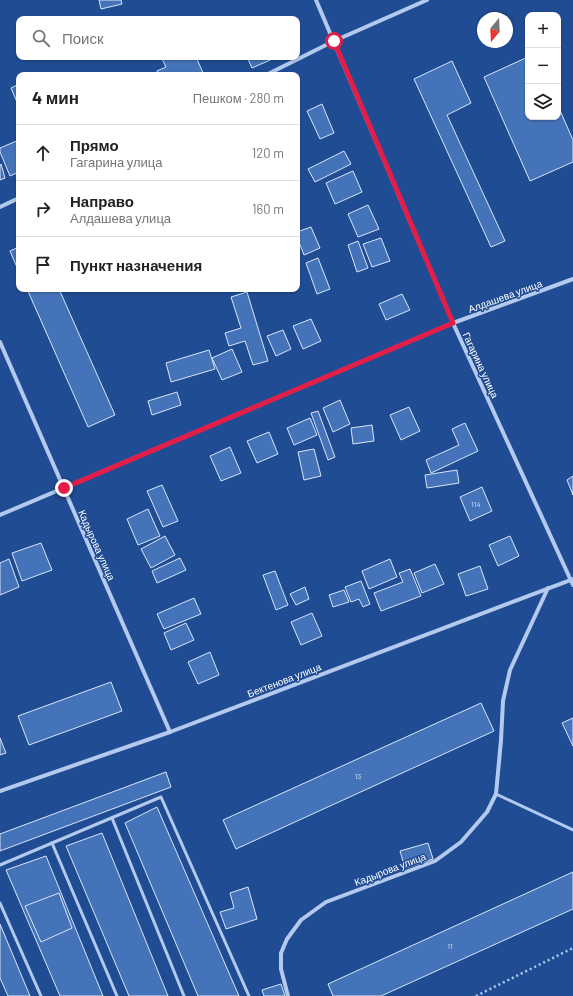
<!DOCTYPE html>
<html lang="ru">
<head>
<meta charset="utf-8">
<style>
	body { margin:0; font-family:Barlow,sans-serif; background:#f2f2f2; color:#222 }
	.controls { position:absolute; right:12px; top:12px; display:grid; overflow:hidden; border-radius:8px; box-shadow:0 1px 3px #0004 }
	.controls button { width:36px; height:36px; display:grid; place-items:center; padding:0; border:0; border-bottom:1px solid #e0e0e0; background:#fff; color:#222; font:20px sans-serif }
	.compass { position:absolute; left:477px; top:12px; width:36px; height:36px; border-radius:50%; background:#fff; box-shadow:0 1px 3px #0004; rotate:198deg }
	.stop { position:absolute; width:12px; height:12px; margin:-9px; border:3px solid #e11d48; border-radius:50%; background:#fff }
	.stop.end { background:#e11d48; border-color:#fff; box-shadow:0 1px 4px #0008 }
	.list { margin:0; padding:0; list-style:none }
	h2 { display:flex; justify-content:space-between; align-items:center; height:52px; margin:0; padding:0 16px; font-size:17px }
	h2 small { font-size:13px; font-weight:400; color:#767676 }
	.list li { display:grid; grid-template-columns:26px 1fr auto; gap:12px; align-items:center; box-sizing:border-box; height:56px; padding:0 16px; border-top:1px solid #e0e0e0 }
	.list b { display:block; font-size:15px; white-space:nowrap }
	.list p { margin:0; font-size:13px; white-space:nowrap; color:#767676 }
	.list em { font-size:13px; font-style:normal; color:#767676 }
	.icon { flex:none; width:22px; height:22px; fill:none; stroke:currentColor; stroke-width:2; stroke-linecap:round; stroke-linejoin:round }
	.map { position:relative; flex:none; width:573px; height:996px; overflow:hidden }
	.search { position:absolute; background:#fff; box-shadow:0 1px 3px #0004; left:16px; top:16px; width:284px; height:44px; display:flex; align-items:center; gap:10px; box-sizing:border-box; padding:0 14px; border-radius:8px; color:#767676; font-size:15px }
	.panel { position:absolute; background:#fff; box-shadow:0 1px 3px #0004; left:16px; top:72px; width:284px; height:220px; border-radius:8px }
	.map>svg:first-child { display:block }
</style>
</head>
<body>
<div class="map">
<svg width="573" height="996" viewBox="0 0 573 996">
	<rect width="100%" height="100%" fill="#204c94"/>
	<!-- building -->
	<g fill="#4573b9" stroke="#d9e6fa">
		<polygon points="99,0 121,0 122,4 101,9"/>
		<polygon points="168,57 196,57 204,75 158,75 157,71 166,67 162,59"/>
		<polygon points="247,57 277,57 252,68"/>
		<polygon points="528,57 528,117 558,117 558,106 573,140 573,162 530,181 484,77"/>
		<polygon points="452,61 471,103 447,115 505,241 491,247 414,79"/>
		<polygon points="19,84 19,107 11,88"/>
		<polygon points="322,104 334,133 320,139 307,111"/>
		<polygon points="19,140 19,172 10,176 0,152 0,148"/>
		<polygon points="344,151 351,164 315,182 308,169"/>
		<polygon points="1,164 5,178 0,180 0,165"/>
		<polygon points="353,171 362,192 335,204 326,183"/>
		<polygon points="368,205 379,229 358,237 348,214"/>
		<polygon points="311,227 320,248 304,255 297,237 297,232"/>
		<polygon points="381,238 390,261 372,267 363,244"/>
		<polygon points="358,241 368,268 357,272 348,245"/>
		<polygon points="19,247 19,272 10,251"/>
		<polygon points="318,258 330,289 317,294 306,263"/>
		<polygon points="27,289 59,289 115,415 88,427"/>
		<polygon points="247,292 268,361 253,365 245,341 229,346 225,333 241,328 231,297"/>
		<polygon points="402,294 410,310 386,320 379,304"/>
		<polygon points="311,319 321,341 303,349 293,326"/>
		<polygon points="283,330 291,349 276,356 267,336"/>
		<polygon points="232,349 242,372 222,380 212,358"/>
		<polygon points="209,350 215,369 171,382 166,363"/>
		<polygon points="177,392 181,405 152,415 148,401"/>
		<polygon points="340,400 350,424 333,432 323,408"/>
		<polygon points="409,407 420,431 401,440 390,415"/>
		<polygon points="318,411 335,457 328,460 311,413"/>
		<polygon points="310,418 317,435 294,445 287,428"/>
		<polygon points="465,423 478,451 431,473 426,460 459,445 452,429"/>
		<polygon points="372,425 374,441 353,444 351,428"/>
		<polygon points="269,432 278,454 257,463 247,441"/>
		<polygon points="230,447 241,473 221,481 210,456"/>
		<polygon points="314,449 321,476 304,480 298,452"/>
		<polygon points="457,470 459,483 427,488 425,475"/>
		<polygon points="573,476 573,495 567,480"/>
		<polygon points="162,485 178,521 163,527 147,491"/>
		<polygon points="482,487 492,511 470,521 460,497"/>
		<polygon points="148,509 160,536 138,545 127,519"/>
		<polygon points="165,536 175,555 151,568 141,549"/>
		<polygon points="510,536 519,556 498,566 489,545"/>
		<polygon points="41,543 52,570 22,581 12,553"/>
		<polygon points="180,558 186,570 157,583 152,571"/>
		<polygon points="9,559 19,587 0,595 0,563"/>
		<polygon points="390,559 397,577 369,589 362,571"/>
		<polygon points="435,564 444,584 422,593 414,573"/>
		<polygon points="480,566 488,589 466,596 458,574"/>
		<polygon points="410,569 421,596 381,611 374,593 403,582 399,573"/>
		<polygon points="275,571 288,605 276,610 263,575"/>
		<polygon points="361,581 370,604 363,607 359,599 351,602 345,587"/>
		<polygon points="305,587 309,599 296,605 290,594"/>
		<polygon points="344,590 349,602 333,607 329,595"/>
		<polygon points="194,598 201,614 164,629 157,614"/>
		<polygon points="312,613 322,636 301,645 291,622"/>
		<polygon points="186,623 194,640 171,650 164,633"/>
		<polygon points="210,652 219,675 198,684 188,662"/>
		<polygon points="111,682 122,711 29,745 18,716"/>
		<polygon points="481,703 494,731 236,849 223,820"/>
		<polygon points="573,718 573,746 562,723"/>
		<polygon points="0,738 6,753 0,755"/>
		<polygon points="166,772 171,787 0,851 0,834"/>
		<polygon points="157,807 239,996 198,996 125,823"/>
		<polygon points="102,833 168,996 129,996 66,846"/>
		<polygon points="428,843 433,859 405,868 400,851"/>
		<polygon points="46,856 103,996 60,996 6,870"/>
		<polygon points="573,872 573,909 381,996 333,996 328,984"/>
		<polygon points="248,887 257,919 226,929 220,912 234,908 230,893"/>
		<polygon points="59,893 72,928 41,942 25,906"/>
		<polygon points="0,924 30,996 8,996 0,978"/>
		<polygon points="281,984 285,996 264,996 262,990"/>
	</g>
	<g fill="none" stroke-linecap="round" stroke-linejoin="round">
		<!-- path -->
		<polyline stroke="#b3caee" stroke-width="2.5" stroke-dasharray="2 3" stroke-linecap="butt" points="476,996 573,948"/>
		<!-- service -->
		<g stroke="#b3caee" stroke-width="3">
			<polyline points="496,794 573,830"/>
			<polyline points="112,818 184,996"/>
			<polyline points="52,843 117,996"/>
			<polyline points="0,865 161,797 249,996"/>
			<polyline points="0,903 41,996"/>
		</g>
		<!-- minor -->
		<g stroke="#b3caee" stroke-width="4">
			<polyline points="316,0 453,323 573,585"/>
			<polyline points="266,75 334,41 427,0"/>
			<polyline points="0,207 19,198"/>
			<polyline points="0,342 170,732"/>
			<polyline points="0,515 453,323 573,279"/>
			<polyline points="0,791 170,732 573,579"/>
			<polyline points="288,996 281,969 281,953 287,939 301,920 326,902 435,861 461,842 487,812 496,794 501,740 503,701 510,670 548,588"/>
		</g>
	</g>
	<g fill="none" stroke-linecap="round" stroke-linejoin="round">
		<!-- route -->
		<polyline stroke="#e11d48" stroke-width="5" points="64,488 453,323 334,41"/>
	</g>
	<g text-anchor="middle" stroke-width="3" stroke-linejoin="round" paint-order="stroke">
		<!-- number labels -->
		<g font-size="8" fill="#d0dcee">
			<text x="476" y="507">114</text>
			<text x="358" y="779">13</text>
			<text x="450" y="949">11</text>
		</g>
		<!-- street labels -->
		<g font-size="10" fill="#fff" stroke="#204c94">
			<text transform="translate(505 296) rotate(-20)" y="4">Алдашева улица</text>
			<text transform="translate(481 365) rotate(65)" y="4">Гагарина улица</text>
			<text transform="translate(97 545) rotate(66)" y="4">Кадырова улица</text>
			<text transform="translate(284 680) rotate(-21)" y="4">Бектенова улица</text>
			<text transform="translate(390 869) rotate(-21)" y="4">Кадырова улица</text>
		</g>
	</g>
</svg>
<div class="controls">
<button>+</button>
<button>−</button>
<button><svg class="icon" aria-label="layers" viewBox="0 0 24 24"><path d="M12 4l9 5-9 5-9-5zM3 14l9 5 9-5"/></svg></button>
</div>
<svg class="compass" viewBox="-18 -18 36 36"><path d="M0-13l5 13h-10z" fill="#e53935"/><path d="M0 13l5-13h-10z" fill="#767676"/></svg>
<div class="stop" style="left:334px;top:41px"></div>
<div class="stop end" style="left:64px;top:488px"></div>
<div class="search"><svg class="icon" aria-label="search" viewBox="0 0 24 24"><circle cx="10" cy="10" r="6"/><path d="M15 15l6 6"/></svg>Поиск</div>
<section class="panel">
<h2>4 мин<small>Пешком · 280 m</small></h2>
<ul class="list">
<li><svg class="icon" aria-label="ahead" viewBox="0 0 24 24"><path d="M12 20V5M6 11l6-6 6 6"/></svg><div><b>Прямо</b><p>Гагарина улица</p></div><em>120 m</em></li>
<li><svg class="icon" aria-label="right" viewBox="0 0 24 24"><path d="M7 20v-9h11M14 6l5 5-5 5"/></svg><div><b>Направо</b><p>Алдашева улица</p></div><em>160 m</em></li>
<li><svg class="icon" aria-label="arrive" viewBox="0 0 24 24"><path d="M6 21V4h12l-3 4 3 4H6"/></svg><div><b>Пункт назначения</b></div></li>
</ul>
</section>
</div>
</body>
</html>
